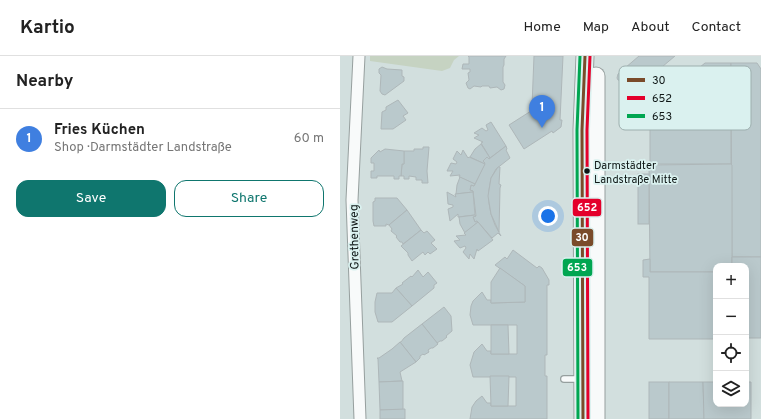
<!DOCTYPE html>
<html lang="en">
<head>
<meta charset="utf-8">
<style>
	body { margin:0; font-family:Overpass,sans-serif; background:#f6f6f6; color:#222 }
	.controls { position:absolute; right:12px; bottom:12px; display:grid; overflow:hidden; border-radius:8px; box-shadow:0 4px 16px #0002 }
	.controls button { width:36px; height:36px; display:grid; place-items:center; padding:0; border:0; border-bottom:1px solid #e0e0e0; background:#fff; color:#222; font:20px sans-serif }
	.you { position:absolute; left:208px; top:160px; width:14px; height:14px; margin:-10px; border:3px solid #fff; border-radius:50%; background:#1a73e8; box-shadow:0 0 0 6px #1a73e833 }
	.badge { display:grid; place-items:center; width:26px; height:26px; border-radius:50%; background:#0f766e; color:#fff; font-size:13px; font-weight:700 }
	.pin { position:absolute; translate:-50% -33px; filter:drop-shadow(0 1px 2px #0008) }
	.pin::after { content:''; position:absolute; top:21px; width:14px; height:12px; background:inherit; clip-path:polygon(0 0,100% 0,50% 100%) }
	.list { margin:0; padding:0; list-style:none }
	h2 { display:flex; justify-content:space-between; align-items:center; height:52px; margin:0; padding:0 16px; font-size:17px }
	h2 small { font-size:13px; font-weight:400; color:#767676 }
	.list li { display:grid; grid-template-columns:26px 1fr auto; gap:12px; align-items:center; box-sizing:border-box; height:60px; padding:0 16px; border-top:1px solid #e0e0e0 }
	.list b { display:block; font-size:15px; white-space:nowrap }
	.list p { margin:0; font-size:13px; white-space:nowrap; color:#767676 }
	.list em { font-size:13px; font-style:normal; color:#767676 }
	.actions { display:flex; gap:8px; padding:12px 16px }
	.actions a { flex:1; padding:9px 0; border:1px solid #0f766e; border-radius:12px; text-align:center; font-size:14px; color:#0f766e }
	.actions .main { background:#0f766e; color:#fff }
	.icon { flex:none; width:22px; height:22px; fill:none; stroke:currentColor; stroke-width:2; stroke-linecap:round; stroke-linejoin:round }
	.map { position:relative; flex:none; width:421px; height:363px; overflow:hidden }
	header { display:flex; align-items:center; gap:24px; box-sizing:border-box; height:56px; padding:0 20px; background:#fff; border-bottom:1px solid #e0e0e0 }
	header strong { font-size:19px }
	nav { display:flex; gap:22px; margin-inline-start:auto; font-size:14px }
	main { display:flex }
	aside { flex:1; background:#fff }
	.map>svg:first-child { display:block }
</style>
</head>
<body>
<header>
<strong>Kartio</strong>
<nav><a>Home</a><a>Map</a><a>About</a><a>Contact</a></nav>
</header>
<main>
<aside>
<h2>Nearby<small></small></h2>
<ul class="list">
<li><span class="badge" style="background:#3f7fe0">1</span><div><b>Fries Küchen</b><p>Shop · Darmstädter Landstraße</p></div><em>60 m</em></li>
</ul>
<div class="actions"><a class="main">Save</a><a>Share</a></div>
</aside>
<div class="map">
<svg width="421" height="363" viewBox="0 0 421 363">
	<rect width="100%" height="100%" fill="#d2dfde"/>
	<!-- green -->
	<polygon fill="#c6d3c2" points="30,0 119,0 114,4 110,12 102,15 30,5"/>
	<!-- building -->
	<g fill="#bac9cc" stroke="#aeb7b9">
		<polygon points="128,0 166,0 164,3 164,9 163,11 163,26 165,29 164,33 161,34 157,31 150,32 149,30 142,30 141,31 134,30 130,33 128,32 126,27 129,24 128,17 130,16 130,13 122,13 123,8 129,8 129,1"/>
		<polygon points="194,0 223,0 220,64 222,64 221,71 213,77 212,75 184,93 169,69 191,55 190,54 195,51 192,50"/>
		<polygon points="299,0 335,0 316,16 282,25 278,24 277,22 278,18"/>
		<polygon points="365,7 391,7 391,108 310,108 310,52"/>
		<polygon points="391,7 417,7 421,13 421,201 392,201"/>
		<polygon points="42,11 47,13 62,14 62,20 64,21 64,25 45,39 42,38 40,35 41,19 39,17 39,13"/>
		<polygon points="58,44 68,57 63,60 66,64 53,73 41,73 42,56 46,54 46,51"/>
		<polygon points="151,66 166,90 150,102 141,87 143,86 134,82 139,79 134,77 142,72 146,75 148,74 146,69"/>
		<polygon points="141,88 150,102 149,103 147,101 143,105 145,107 145,108 130,101 135,93"/>
		<polygon points="166,90 167,93 166,94 170,102 156,113 151,122 149,134 149,147 151,158 155,169 161,180 158,177 152,182 137,165 135,166 133,161 136,160 133,135 130,134 131,129 134,130 145,107 143,105 147,101 149,103"/>
		<polygon points="83,91 89,91 87,115 88,127 82,127 82,124 76,124 76,121 69,120 69,123 64,123 64,120 61,120 62,108 64,108 64,95 74,95 74,93 83,93"/>
		<polygon points="45,93 64,95 64,108 62,108 61,120 59,120 59,123 54,123 54,120 37,120 37,122 31,122 31,115 34,115 34,107 31,107 31,102 39,94 40,96"/>
		<polygon points="123,94 128,102 129,101 145,108 135,128 119,121 120,119 110,120 113,115 107,115 111,107 116,108 117,106 113,103 117,95 121,99"/>
		<polygon points="391,108 392,109 392,210 376,210 376,216 310,216 309,109"/>
		<polygon points="158,111 160,111 159,128 161,129 160,132 159,176 151,158 148,140 151,122"/>
		<rect x="298" y="118" width="11" height="50"/>
		<polygon points="120,121 135,128 134,130 131,129 130,134 133,135 133,136 116,138 117,129"/>
		<polygon points="107,136 116,141 115,138 133,136 135,159 118,161 118,158 110,165 108,153 113,151 113,149 108,148"/>
		<polygon points="35,142 57,142 67,154 49,169 46,168 46,170 34,170 33,165 33,146 35,145"/>
		<polygon points="67,154 81,174 63,188 62,186 60,186 56,181 57,180 51,175 52,173 49,169"/>
		<polygon points="135,159 136,160 133,161 135,166 137,165 138,166 125,177 120,168 119,161"/>
		<polygon points="138,166 153,184 138,195 137,193 134,203 130,198 129,203 123,196 126,192 125,190 120,192 114,185 120,184 116,180 126,179 124,177"/>
		<polygon points="81,174 84,177 87,175 95,184 91,187 97,193 90,198 88,196 85,199 83,196 72,205 68,199 68,197 61,190"/>
		<polygon points="173,194 197,212 199,210 202,212 209,224 209,229 207,229 207,299 205,299 205,320 207,320 207,363 130,363 132,351 136,345 142,340 147,347 151,347 151,350 176,350 176,321 133,321 130,309 134,296 142,288 147,295 151,295 151,298 177,298 177,269 133,269 130,259 131,250 133,245 142,236 147,244 151,244 151,247 185,246 185,230 155,209 165,201 167,203"/>
		<polygon points="392,201 421,201 421,282 406,282 406,210 392,210"/>
		<polygon points="310,203 310,216 376,216 376,283 309,283 309,221 303,221 303,204"/>
		<polygon points="160,212 185,230 185,246 151,247 151,226"/>
		<polygon points="78,214 83,221 88,216 97,227 94,229 94,232 72,250 56,232 63,228 62,227 71,220 72,221"/>
		<polygon points="56,232 72,250 52,266 38,266 35,256 35,246 37,237 52,237"/>
		<polygon points="104,251 111,260 112,275 106,280 107,281 102,285 100,285 97,287 82,268"/>
		<polygon points="82,268 98,288 93,292 91,292 88,294 89,296 84,299 83,298 80,300 80,302 76,306 60,286 61,286 64,282"/>
		<polygon points="151,269 168,269 169,298 151,298"/>
		<polygon points="60,286 76,306 60,316 62,325 39,326 38,303 37,302 39,302 52,293"/>
		<polygon points="150,320 169,320 168,350 151,350"/>
		<polygon points="63,325 63,354 40,354 39,326"/>
		<rect x="309" y="326" width="20" height="37"/>
		<polygon points="329,326 363,326 364,363 329,363"/>
		<polygon points="363,326 376,326 376,348 406,348 406,326 411,326 411,363 364,363"/>
		<polygon points="65,353 65,363 40,363 40,354"/>
	</g>
	<g fill="none" stroke-linecap="round" stroke-linejoin="round">
		<!-- lane casing -->
		<g stroke="#969f9e" stroke-width="8">
			<polyline id="lane" points="224,323 242,323"/>
		</g>
		<!-- street casing -->
		<g stroke="#969f9e" stroke-width="13">
			<polyline id="street" points="19,0 12,144 20,363"/>
		</g>
		<!-- primary casing -->
		<g stroke="#969f9e" stroke-width="19">
			<g id="primary">
				<polyline points="243,363 242,74 245,0"/>
				<polyline points="256,363 256,20"/>
			</g>
		</g>
		<!-- lane -->
		<use href="#lane" stroke="#f8fafa" stroke-width="5.5"/>
		<!-- street -->
		<use href="#street" stroke="#f8fafa" stroke-width="11"/>
		<!-- primary -->
		<use href="#primary" stroke="#f8fafa" stroke-width="17"/>
		<!-- bus-1 casing -->
		<g stroke="#daf1ef" stroke-width="6">
			<polyline id="bus-1" points="243,363 242,74 245,0"/>
		</g>
		<!-- bus-2 casing -->
		<g stroke="#daf1ef" stroke-width="6">
			<polyline id="bus-2" points="248,363 247,74 250,0"/>
		</g>
		<!-- bus-3 casing -->
		<g stroke="#daf1ef" stroke-width="6">
			<polyline id="bus-3" points="238,363 237,74 240,0"/>
		</g>
		<!-- bus-1 -->
		<use href="#bus-1" stroke="#7a4b2a" stroke-width="3"/>
		<!-- bus-2 -->
		<use href="#bus-2" stroke="#e4002b" stroke-width="3"/>
		<!-- bus-3 -->
		<use href="#bus-3" stroke="#00a651" stroke-width="3"/>
	</g>
	<!-- markers -->
	<circle fill="#0e1615" stroke="#daf1ef" stroke-width="1.5" cx="247" cy="115" r="3.5"/>
	<g text-anchor="middle" stroke-width="3.5" stroke-linejoin="round" paint-order="stroke">
		<!-- bus labels -->
		<g font-size="11" fill="#0e1615" stroke="#daf1ef" text-anchor="start">
			<text x="254" y="113">Darmstädter<tspan x="254" dy="14">Landstraße Mitte</tspan></text>
		</g>
		<!-- street labels -->
		<g font-size="12" fill="#0e1615" stroke="#daf1ef">
			<text transform="translate(14 181) rotate(-91)" y="4">Grethenweg</text>
		</g>
	</g>
	<!-- legend -->
	<rect x="279" y="10" width="132" height="64" rx="6" fill="#daf1ef" stroke="#9dafae" stroke-width="1"/>
	<rect x="287" y="22" width="18" height="4" fill="#7a4b2a"/>
	<rect x="287" y="40" width="18" height="4" fill="#e4002b"/>
	<rect x="287" y="58" width="18" height="4" fill="#00a651"/>
	<g font-size="11" fill="#0e1615">
		<text x="312" y="28">30</text>
		<text x="312" y="46">652</text>
		<text x="312" y="64">653</text>
	</g>
	<g stroke="#daf1ef" stroke-width="1.5">
		<rect x="232" y="142" width="30" height="19" rx="4" fill="#e4002b"/>
		<rect x="231" y="172" width="23" height="19" rx="4" fill="#7a4b2a"/>
		<rect x="222" y="202" width="31" height="19" rx="4" fill="#00a651"/>
	</g>
	<g font-size="11" text-anchor="middle" font-weight="bold" fill="#fff">
		<text x="247" y="155">652</text>
		<text x="242" y="185">30</text>
		<text x="237" y="215">653</text>
	</g>
</svg>
<div class="controls">
<button>+</button>
<button>−</button>
<button><svg class="icon" aria-label="locate" viewBox="0 0 24 24"><circle cx="12" cy="12" r="6"/><path d="M12 2v4M12 18v4M2 12h4M18 12h4"/></svg></button>
<button><svg class="icon" aria-label="layers" viewBox="0 0 24 24"><path d="M12 4l9 5-9 5-9-5zM3 14l9 5 9-5"/></svg></button>
</div>
<div class="you"></div>
<div class="pin badge" style="left:202px;top:72px;background:#3f7fe0">1</div>
</div>
</main>
</body>
</html>
